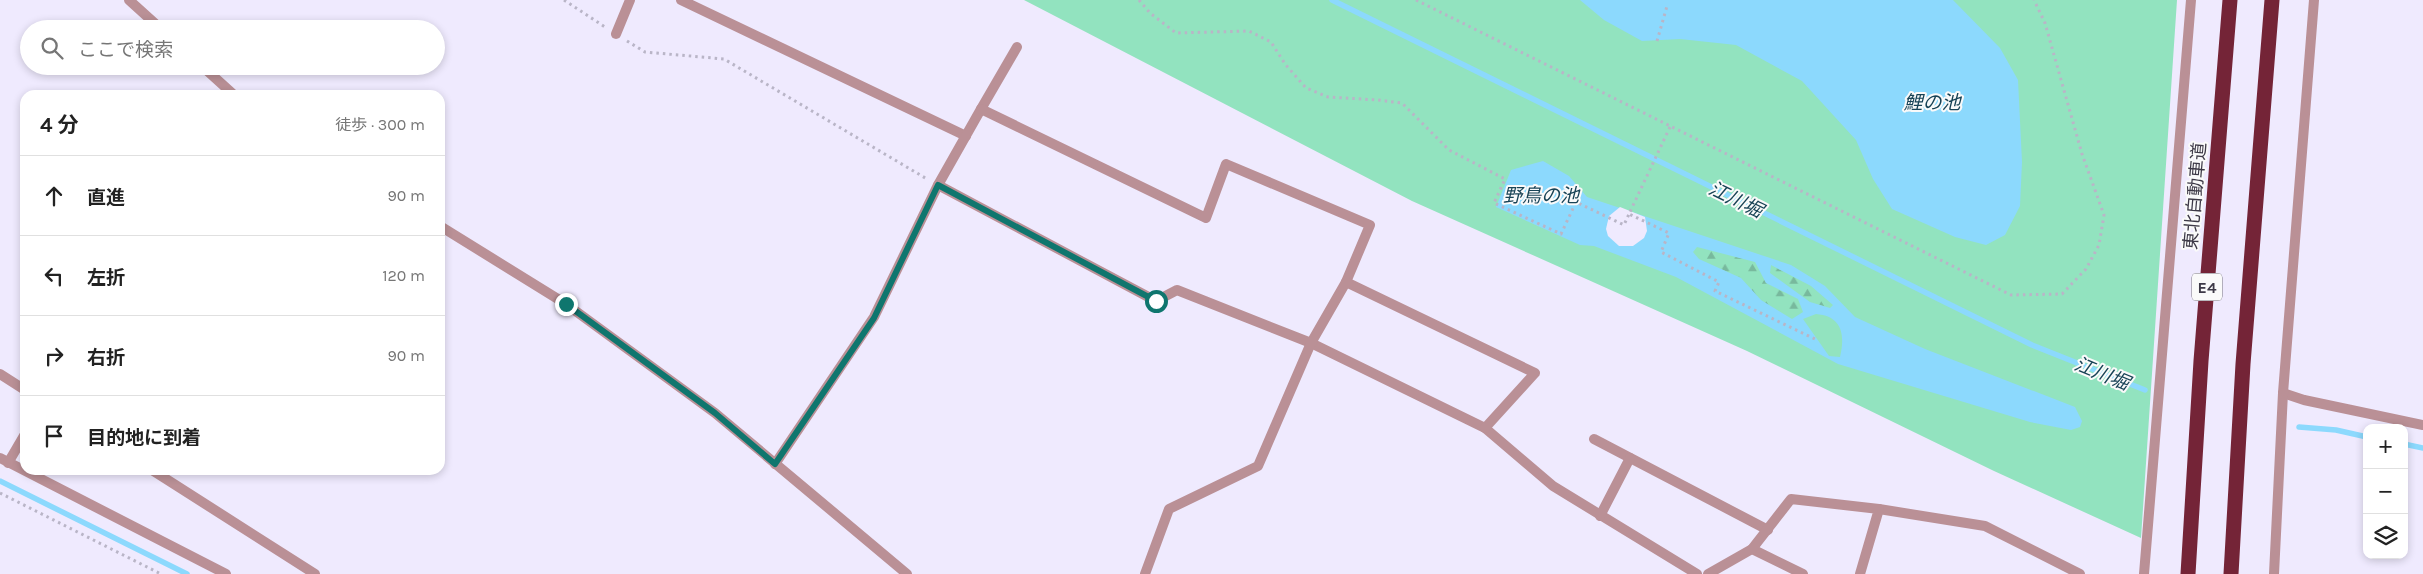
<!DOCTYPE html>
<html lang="ja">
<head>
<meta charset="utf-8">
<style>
	body { margin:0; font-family:Karla,"Noto Sans JP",sans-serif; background:#f2f2f2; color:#222 }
	.controls { position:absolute; right:15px; bottom:15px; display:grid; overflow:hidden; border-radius:10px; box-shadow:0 2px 8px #0003 }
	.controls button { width:45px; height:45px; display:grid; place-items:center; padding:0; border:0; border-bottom:1px solid #e0e0e0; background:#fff; color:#222; font:25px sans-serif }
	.stop { position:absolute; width:15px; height:15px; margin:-11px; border:4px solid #0f766e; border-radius:50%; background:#fff }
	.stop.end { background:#0f766e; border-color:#fff; box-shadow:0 1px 5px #0008 }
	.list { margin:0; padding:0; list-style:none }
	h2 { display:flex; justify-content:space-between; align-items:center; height:65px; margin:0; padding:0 20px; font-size:21px }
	h2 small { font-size:16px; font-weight:400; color:#767676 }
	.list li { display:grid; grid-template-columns:32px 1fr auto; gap:15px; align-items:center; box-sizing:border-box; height:80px; padding:0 20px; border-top:1px solid #e0e0e0 }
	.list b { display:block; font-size:19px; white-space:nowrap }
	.list em { font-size:16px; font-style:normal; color:#767676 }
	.icon { flex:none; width:28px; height:28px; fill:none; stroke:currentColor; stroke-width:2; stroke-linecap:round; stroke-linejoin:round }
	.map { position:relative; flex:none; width:2423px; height:574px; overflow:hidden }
	.search { position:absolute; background:#fff; box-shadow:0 2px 8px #0003; left:20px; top:20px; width:425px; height:55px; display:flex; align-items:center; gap:12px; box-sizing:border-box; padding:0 18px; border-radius:28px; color:#767676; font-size:19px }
	.panel { position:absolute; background:#fff; box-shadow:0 2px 8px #0003; left:20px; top:90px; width:425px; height:385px; border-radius:15px }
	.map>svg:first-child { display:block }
</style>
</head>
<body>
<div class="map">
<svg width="2423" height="574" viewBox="0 0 2423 574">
	<defs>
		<pattern id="forest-firs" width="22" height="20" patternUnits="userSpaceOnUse" patternTransform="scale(1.25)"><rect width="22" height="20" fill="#92e3bf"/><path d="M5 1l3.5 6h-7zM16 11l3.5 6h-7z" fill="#78b99d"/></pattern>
	</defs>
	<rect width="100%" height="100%" fill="#efeafe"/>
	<!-- green -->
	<polygon fill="#92e3bf" points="1024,0 2177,0 2141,538 1994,471 1747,351 1412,201"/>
	<!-- forest -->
	<g fill="url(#forest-firs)">
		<polygon points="1696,246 1755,262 1766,283 1798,300 1803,312 1792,319 1760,300 1741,278 1699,259 1693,252"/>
		<polygon points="1771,265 1811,286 1834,305 1830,308 1810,302 1770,273"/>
	</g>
	<!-- water -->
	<g fill="#8cd9fd" fill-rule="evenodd">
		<polygon points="1580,0 1953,0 2000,48 2018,80 2022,162 2020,206 2005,235 1986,245 1955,237 1892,209 1873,179 1856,140 1802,81 1736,45 1680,39 1642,41 1604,20"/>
		<path d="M1543 161 1569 176 1587 197 1791 265 1825 286 1855 317 1925 349 2075 407 2082 421 2080 427 2071 430 2030 422 1838 364 1676 277 1594 246 1580 245 1496 207 1511 170ZM1697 247 1755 262 1766 283 1798 299 1803 312 1792 319 1761 300 1741 278 1699 259 1693 252ZM1771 265 1811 286 1833 305 1830 308 1810 302 1770 273ZM1816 314C1843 316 1845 336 1840 357L1829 356 1803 319Z"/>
	</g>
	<!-- pier -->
	<polygon fill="#efeafe" points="1620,207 1645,217 1647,231 1644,238 1633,246 1619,246 1608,236 1606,229 1609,216"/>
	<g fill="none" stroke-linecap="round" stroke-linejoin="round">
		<!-- stream -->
		<g stroke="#8cd9fd" stroke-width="5.5">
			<polyline points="1332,0 2032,345 2145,390"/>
			<polyline points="2299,427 2336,430 2367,437"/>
			<polyline points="2404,444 2423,448"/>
			<polyline points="0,481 187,574"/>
		</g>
		<!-- path -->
		<g stroke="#b9b5c7" stroke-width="3" stroke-dasharray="2.5 4" stroke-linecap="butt">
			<polyline points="564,0 605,27"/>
			<polyline points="1139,0 1150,13 1176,33 1249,31 1271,42 1285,64 1306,88 1328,97 1378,100 1402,103 1449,150 1505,179 1494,203 1561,234 1576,202 1624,225 1629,214"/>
			<polyline points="1416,0 2011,295 2062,294 2086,269 2099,245 2104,215 2082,154 2045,23 2034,0"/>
			<polyline points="627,41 645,52 724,59 927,179"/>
			<polyline points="1657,41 1667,6"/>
			<polyline points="1670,127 1629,214 1669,233 1661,252 1719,282 1715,291 1817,340"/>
			<polyline points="0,493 161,574"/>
		</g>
		<!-- minor -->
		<g stroke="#ba9096" stroke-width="10">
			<polyline points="129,0 161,29"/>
			<polyline points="681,0 966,136"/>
			<polyline points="616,34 630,0"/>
			<polyline points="202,66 234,95"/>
			<polyline points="981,109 1017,47"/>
			<polyline points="938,185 1156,301 1177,290 1311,343 1485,428 1553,486 1697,574"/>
			<polyline points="440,226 566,304 715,413 907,574"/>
			<polyline points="0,374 25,390"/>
			<polyline points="2283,393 2304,400 2423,425"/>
			<polyline points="1594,439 1768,530"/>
			<polyline points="0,458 226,574"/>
			<polyline points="8,463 25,434"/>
			<polyline points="775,464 874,317 938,185 981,109 1206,218 1226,164 1370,225 1346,282"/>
			<polyline points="152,470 315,574"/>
			<polyline points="1879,509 1985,526 2080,574"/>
			<polyline points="1600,516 1630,458"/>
			<polyline points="1752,549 1803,574"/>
			<polyline points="1145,574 1169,509 1258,466 1311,343 1346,282 1535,373 1485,428"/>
			<polyline points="1708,574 1752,549 1791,499 1879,509 1860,574"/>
		</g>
		<!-- tertiary -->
		<g stroke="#ba9096" stroke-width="10">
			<polyline points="2144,574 2191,0"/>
			<polyline points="2274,574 2283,393 2314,0"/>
		</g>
		<!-- motorway -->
		<g stroke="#742437" stroke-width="15">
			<polyline points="2188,574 2201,361 2230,0"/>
			<polyline points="2231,574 2243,364 2272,0"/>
		</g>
	</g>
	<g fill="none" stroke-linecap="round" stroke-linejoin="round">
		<!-- route -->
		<polyline stroke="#0f766e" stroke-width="6" points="566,304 715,413 775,464 874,318 938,185 1156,301"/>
	</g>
	<g text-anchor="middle" stroke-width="4" stroke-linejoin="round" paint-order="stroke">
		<!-- shield labels -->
		<rect fill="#fafafa" stroke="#76737d" stroke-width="1" x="2192" y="273.5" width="30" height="27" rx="4"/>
		<g font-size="16" font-weight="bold" fill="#3d3947">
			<text x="2207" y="293">E4</text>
		</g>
		<!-- street labels -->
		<g font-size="18" fill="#3d3947" stroke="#fafafa">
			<text transform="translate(2195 196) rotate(-85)" y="6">東北自動車道</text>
		</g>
		<!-- water labels -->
		<g font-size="19" font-style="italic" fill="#184356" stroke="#fafafa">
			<text x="1932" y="109">鯉の池</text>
			<text x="1541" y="202">野鳥の池</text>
			<text transform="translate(1736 199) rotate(26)" y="7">江川堀</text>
			<text transform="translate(2102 373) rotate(22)" y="7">江川堀</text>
		</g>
	</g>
</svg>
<div class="controls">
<button>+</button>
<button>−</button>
<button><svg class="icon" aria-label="layers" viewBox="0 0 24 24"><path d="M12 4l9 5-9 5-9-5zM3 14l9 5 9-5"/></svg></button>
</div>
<div class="stop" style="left:1156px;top:301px"></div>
<div class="stop end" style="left:566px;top:304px"></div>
<div class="search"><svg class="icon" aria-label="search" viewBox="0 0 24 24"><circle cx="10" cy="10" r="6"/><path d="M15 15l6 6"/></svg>ここで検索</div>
<section class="panel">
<h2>4 分<small>徒歩 · 300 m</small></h2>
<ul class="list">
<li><svg class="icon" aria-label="ahead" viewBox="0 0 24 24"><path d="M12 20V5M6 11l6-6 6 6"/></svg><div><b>直進</b></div><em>90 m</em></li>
<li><svg class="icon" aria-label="left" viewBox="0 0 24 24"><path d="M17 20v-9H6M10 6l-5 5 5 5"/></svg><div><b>左折</b></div><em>120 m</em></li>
<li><svg class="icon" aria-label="right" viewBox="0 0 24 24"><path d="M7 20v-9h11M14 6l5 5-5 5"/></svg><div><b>右折</b></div><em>90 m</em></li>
<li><svg class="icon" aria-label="arrive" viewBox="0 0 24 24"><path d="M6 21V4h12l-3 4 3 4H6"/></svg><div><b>目的地に到着</b></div></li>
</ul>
</section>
</div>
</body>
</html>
